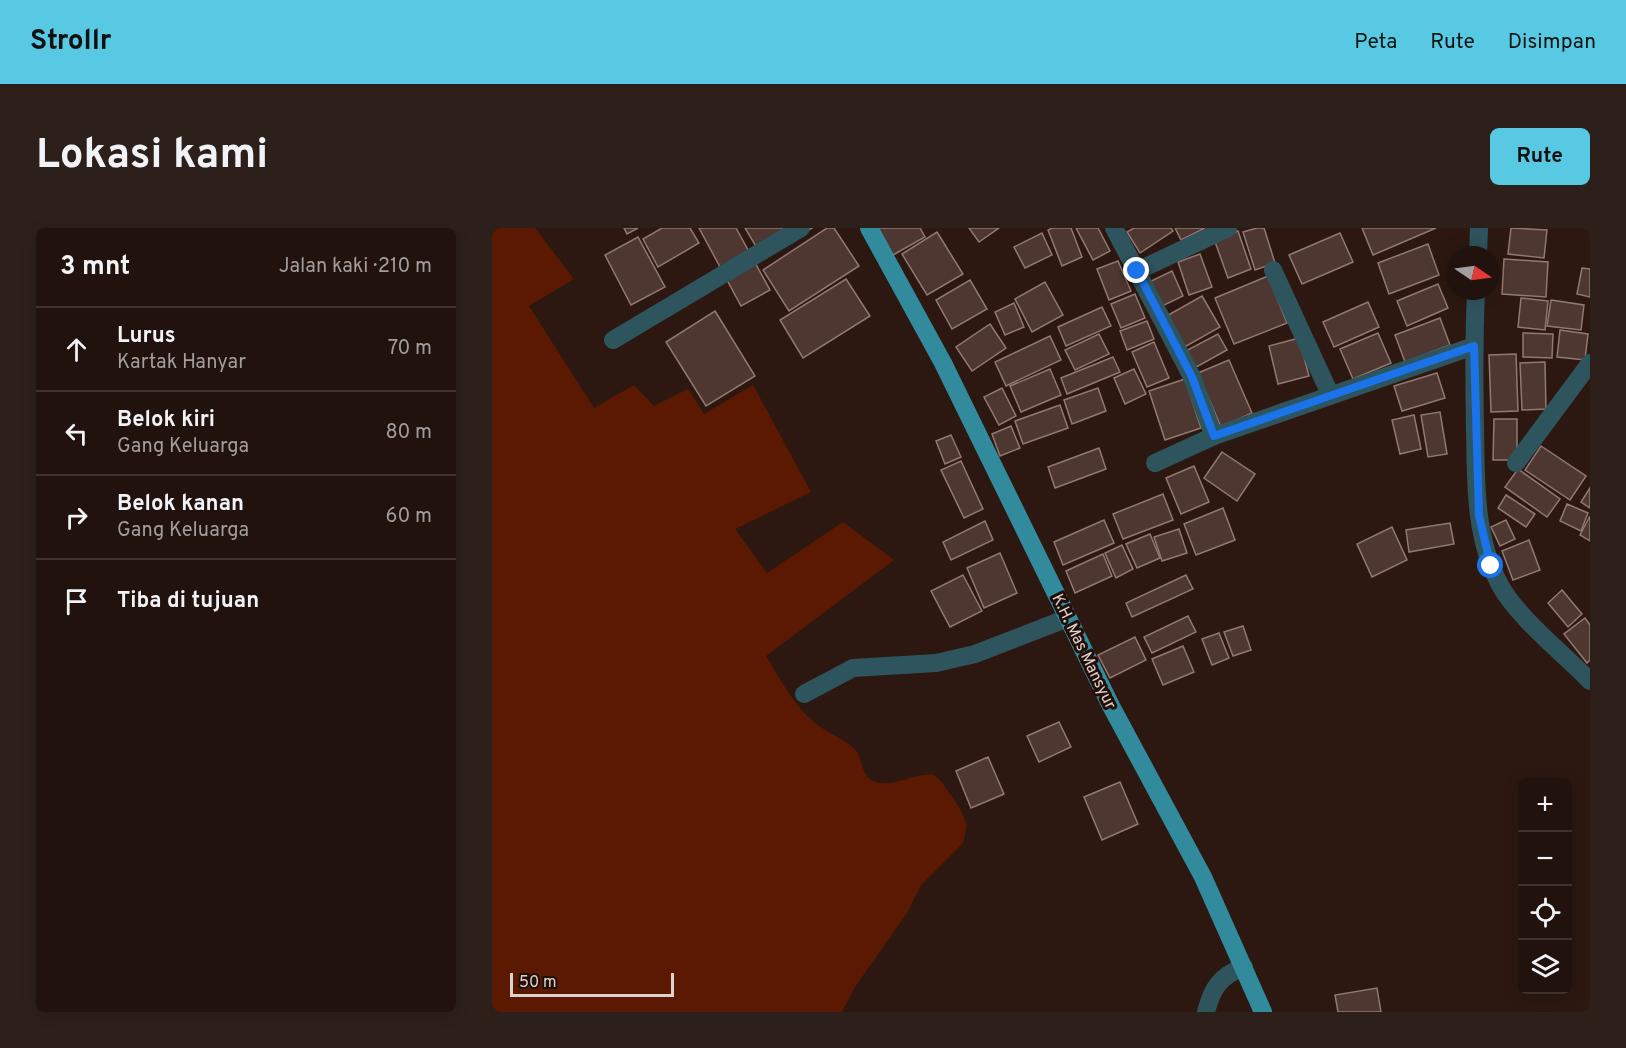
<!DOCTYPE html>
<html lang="id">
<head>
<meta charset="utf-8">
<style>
	body { margin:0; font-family:Overpass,sans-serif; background:#2d201b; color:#f1f3f6 }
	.controls { position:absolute; right:18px; bottom:18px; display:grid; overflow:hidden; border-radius:9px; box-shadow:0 3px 15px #0003 }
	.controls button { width:54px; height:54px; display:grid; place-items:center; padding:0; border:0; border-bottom:2px solid #3e322e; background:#21120d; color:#f1f3f6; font:30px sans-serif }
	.compass { position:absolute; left:954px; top:18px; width:54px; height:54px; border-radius:50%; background:#21120d; box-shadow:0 3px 15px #0003; rotate:103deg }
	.scale { position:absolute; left:18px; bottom:15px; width:164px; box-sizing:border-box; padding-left:6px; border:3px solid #e0d1cd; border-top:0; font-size:16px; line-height:21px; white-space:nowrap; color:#e0d1cd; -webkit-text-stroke:4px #220e09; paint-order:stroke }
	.stop { position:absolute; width:18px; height:18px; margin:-14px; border:4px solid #1a73e8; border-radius:50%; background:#fff }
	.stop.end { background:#1a73e8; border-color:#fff; box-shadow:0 2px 6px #0008 }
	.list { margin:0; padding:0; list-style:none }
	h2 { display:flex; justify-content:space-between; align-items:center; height:78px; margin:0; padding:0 24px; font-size:26px }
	h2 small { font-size:20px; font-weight:400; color:#a29e9d }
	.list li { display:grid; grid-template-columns:39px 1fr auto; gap:18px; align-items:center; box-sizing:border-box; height:84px; padding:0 24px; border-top:2px solid #3e322e }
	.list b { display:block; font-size:22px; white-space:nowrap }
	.list p { margin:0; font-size:20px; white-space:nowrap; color:#a29e9d }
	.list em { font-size:20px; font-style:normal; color:#a29e9d }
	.icon { flex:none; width:33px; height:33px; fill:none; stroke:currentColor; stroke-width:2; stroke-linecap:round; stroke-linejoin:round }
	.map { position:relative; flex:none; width:1098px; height:784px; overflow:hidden; border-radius:9px }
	header { display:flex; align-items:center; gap:36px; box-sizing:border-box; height:84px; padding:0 30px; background:#57c9e2; color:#111 }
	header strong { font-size:28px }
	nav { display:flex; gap:33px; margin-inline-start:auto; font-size:21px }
	.intro { display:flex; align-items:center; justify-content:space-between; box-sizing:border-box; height:144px; padding:0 36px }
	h1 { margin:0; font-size:42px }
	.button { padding:15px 27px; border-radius:9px; background:#57c9e2; color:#111; font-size:21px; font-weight:700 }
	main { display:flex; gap:36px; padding:0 36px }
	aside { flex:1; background:#21120d; border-radius:9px; box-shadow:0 3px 15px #0003 }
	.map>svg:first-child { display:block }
</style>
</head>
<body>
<header>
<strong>Strollr</strong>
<nav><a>Peta</a><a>Rute</a><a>Disimpan</a></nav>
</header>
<div class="intro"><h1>Lokasi kami</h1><a class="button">Rute</a></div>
<main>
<aside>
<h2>3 mnt<small>Jalan kaki · 210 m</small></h2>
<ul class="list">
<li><svg class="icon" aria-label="ahead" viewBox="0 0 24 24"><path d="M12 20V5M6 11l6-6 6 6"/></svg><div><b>Lurus</b><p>Kartak Hanyar</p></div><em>70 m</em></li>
<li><svg class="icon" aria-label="left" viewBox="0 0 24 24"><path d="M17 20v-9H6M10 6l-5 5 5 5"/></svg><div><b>Belok kiri</b><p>Gang Keluarga</p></div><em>80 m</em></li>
<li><svg class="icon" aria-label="right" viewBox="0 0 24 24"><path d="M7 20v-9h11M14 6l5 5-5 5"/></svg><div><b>Belok kanan</b><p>Gang Keluarga</p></div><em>60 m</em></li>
<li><svg class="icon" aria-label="arrive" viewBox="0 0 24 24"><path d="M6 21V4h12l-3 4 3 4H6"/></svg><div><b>Tiba di tujuan</b></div></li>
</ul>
</aside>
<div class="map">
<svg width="1098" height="784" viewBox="0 0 1098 784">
	<rect width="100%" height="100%" fill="#2c1811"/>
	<!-- water -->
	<path fill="#5c1902" d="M0 0H43L82 51 37 78 102 180 142 157 162 178 196 161 212 186 261 157 319 264 243 301 275 345 351 294 402 332 274 428C288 451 302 478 323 495 335 505 356 512 365 524 372 536 369 552 388 555 406 558 423 544 442 547L449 553 469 582 475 598 471 615 429 657 415 685 363 759 350 784H0Z"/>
	<!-- building -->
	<g fill="#4e3730" stroke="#927870" stroke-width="1.5">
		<polygon points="132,0 146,0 135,6"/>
		<polygon points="170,0 198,0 207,15 166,39 151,11"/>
		<polygon points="207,0 244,0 278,62 249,78"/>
		<polygon points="253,0 320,0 271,30"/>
		<polygon points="335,0 342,0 367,38 297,83 271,42"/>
		<polygon points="386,0 428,0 433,9 401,27"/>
		<polygon points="477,0 507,0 487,14"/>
		<polygon points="560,0 579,0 590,29 570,38 556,2"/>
		<polygon points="584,0 606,0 618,23 601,32"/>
		<polygon points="642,0 679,0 681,3 648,25 635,4"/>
		<polygon points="683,0 713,0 689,12"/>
		<polygon points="765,0 772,0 783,35 763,42 751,4"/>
		<polygon points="870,0 944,0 881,27"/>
		<polygon points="1019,0 1055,2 1052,30 1016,26"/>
		<polygon points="746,3 759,41 736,50 722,11"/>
		<polygon points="445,4 471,46 435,67 410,26"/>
		<polygon points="550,5 560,27 533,40 522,19"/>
		<polygon points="848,5 861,34 810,56 797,27"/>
		<polygon points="146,9 173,59 139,77 113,27"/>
		<polygon points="936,16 947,47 897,66 886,35"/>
		<polygon points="708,26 720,59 697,67 686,34"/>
		<polygon points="1012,31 1056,34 1054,69 1010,66"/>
		<polygon points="626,33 639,63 617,72 605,41"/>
		<polygon points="1090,40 1098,41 1098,69 1085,66"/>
		<polygon points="680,43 691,68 666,80 655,55"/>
		<polygon points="776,48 795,95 742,116 723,70"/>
		<polygon points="354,51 378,88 311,130 288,92"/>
		<polygon points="478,52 495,81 460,101 444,72"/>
		<polygon points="553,54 571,87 540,104 523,71"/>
		<polygon points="946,56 956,80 915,98 905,73"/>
		<polygon points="643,66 653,90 629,100 619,76"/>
		<polygon points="710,68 728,99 689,121 671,90"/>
		<polygon points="1029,70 1056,73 1053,102 1026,99"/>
		<polygon points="1059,72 1092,77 1089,102 1055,98"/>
		<polygon points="876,74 887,99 842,119 831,94"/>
		<polygon points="522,75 532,99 513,107 503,84"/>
		<polygon points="610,79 619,98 574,118 566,99"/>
		<polygon points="223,83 263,148 214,178 174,114"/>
		<polygon points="948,90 958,117 913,134 903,107"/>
		<polygon points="655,93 662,111 635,122 628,103"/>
		<polygon points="498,96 514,120 480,143 464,119"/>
		<polygon points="1068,102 1096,106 1093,132 1065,129"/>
		<polygon points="886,105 899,135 861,151 848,121"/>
		<polygon points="1031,105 1061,106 1060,130 1031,129"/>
		<polygon points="607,106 617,126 583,142 573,122"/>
		<polygon points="726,106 735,122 699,142 690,125"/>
		<polygon points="558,108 569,132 514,158 503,134"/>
		<polygon points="807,110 817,148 786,156 777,118"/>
		<polygon points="662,114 677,150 655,159 640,124"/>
		<polygon points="1024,126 1026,183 999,184 997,127"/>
		<polygon points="621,129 628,144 575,166 569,150"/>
		<polygon points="737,132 760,185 729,199 706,145"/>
		<polygon points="1053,134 1054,181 1030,182 1028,135"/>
		<polygon points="558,141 569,167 529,184 518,158"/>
		<polygon points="642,141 654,166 633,176 622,150"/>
		<polygon points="945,145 953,170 910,183 902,158"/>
		<polygon points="693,151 709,200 673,212 657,163"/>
		<polygon points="510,160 524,188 507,197 492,169"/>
		<polygon points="606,160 614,183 580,196 572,172"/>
		<polygon points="568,177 576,200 531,216 523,193"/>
		<polygon points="948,184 955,226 936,229 929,187"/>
		<polygon points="922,187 929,221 908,226 900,192"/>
		<polygon points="1002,191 1025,191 1025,232 1001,232"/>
		<polygon points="519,198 528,220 508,228 500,206"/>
		<polygon points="459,207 469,229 453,236 444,213"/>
		<polygon points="1049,218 1094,248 1078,272 1033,242"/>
		<polygon points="607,220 614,241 563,260 556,239"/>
		<polygon points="730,224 763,246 745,273 712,250"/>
		<polygon points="469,233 491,281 472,290 449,242"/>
		<polygon points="702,238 717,274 689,286 674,250"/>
		<polygon points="1026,241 1068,271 1055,289 1013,259"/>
		<polygon points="1098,260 1098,280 1089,274"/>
		<polygon points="671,266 681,292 631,311 621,286"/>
		<polygon points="1014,267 1043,286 1034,299 1006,280"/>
		<polygon points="1075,276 1096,285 1089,303 1068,293"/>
		<polygon points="731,280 743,312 704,327 692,296"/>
		<polygon points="1098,288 1098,313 1088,307"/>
		<polygon points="612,292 622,315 571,337 562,314"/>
		<polygon points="1014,292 1023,311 1008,318 999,299"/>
		<polygon points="493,293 501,312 459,332 451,314"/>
		<polygon points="958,295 962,316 917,324 914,302"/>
		<polygon points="900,299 915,332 880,349 865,316"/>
		<polygon points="687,301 695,325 670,333 662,309"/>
		<polygon points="658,306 668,330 645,340 634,316"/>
		<polygon points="1037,312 1048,342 1021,352 1010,323"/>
		<polygon points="630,317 641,341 624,350 613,325"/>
		<polygon points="508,325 525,365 492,380 475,340"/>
		<polygon points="611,326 620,348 583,365 574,343"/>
		<polygon points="471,347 490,383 458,399 439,363"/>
		<polygon points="694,347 701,361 640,389 634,375"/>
		<polygon points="1070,362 1090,386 1076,399 1056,375"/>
		<polygon points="696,388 704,404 660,425 652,409"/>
		<polygon points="1093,390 1098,397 1098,432 1095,435 1072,406"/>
		<polygon points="751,398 759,422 741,428 732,404"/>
		<polygon points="727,405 737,430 720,437 710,411"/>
		<polygon points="643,409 654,432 618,450 606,427"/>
		<polygon points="691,418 702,444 671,457 660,431"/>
		<polygon points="567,494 579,519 547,534 535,508"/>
		<polygon points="496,529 512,566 479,580 464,543"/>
		<polygon points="628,554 646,596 610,612 592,569"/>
		<polygon points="885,760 889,784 846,784 843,767"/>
	</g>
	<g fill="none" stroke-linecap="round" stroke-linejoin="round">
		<!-- minor -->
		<g stroke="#2e545d" stroke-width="18">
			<polyline points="622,0 700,149 722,208 982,118"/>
			<polyline points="986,27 987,0"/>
			<polyline points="781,42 838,166"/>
			<polyline points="645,43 736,0"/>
			<path d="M984 63C982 109 982 154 983 200 984 253 982 309 1008 357 1025 389 1072 426 1098 453"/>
			<polyline points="121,112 309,0"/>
			<polyline points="663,235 722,208"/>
			<polyline points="1024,235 1098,135"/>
			<polyline points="312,466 361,440 444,435 483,426 576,390"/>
			<path d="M714 784C720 760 729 747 752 739"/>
		</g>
		<!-- major -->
		<polyline stroke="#318b9d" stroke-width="18" points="377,0 451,135 619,478 711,649 771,784"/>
	</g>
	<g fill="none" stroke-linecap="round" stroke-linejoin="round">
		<!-- route -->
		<polyline stroke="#1a73e8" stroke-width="8" points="645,43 700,149 722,208 982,118 987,288 999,338"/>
	</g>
	<g text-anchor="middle" stroke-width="6" stroke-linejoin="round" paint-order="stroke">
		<!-- street labels -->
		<g font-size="16" fill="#e0d1cd" stroke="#220e09">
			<text transform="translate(593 423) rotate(64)" y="6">K.H. Mas Mansyur</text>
		</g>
	</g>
</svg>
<div class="controls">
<button>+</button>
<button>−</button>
<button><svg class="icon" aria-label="locate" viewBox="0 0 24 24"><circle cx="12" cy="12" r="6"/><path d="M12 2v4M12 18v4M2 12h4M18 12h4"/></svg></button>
<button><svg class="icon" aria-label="layers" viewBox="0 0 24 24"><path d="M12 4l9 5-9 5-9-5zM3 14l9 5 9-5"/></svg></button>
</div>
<svg class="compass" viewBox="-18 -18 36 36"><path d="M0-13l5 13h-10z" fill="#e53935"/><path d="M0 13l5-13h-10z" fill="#a29e9d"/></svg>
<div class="scale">50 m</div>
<div class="stop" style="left:999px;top:338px"></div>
<div class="stop end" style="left:645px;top:43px"></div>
</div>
</main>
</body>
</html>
